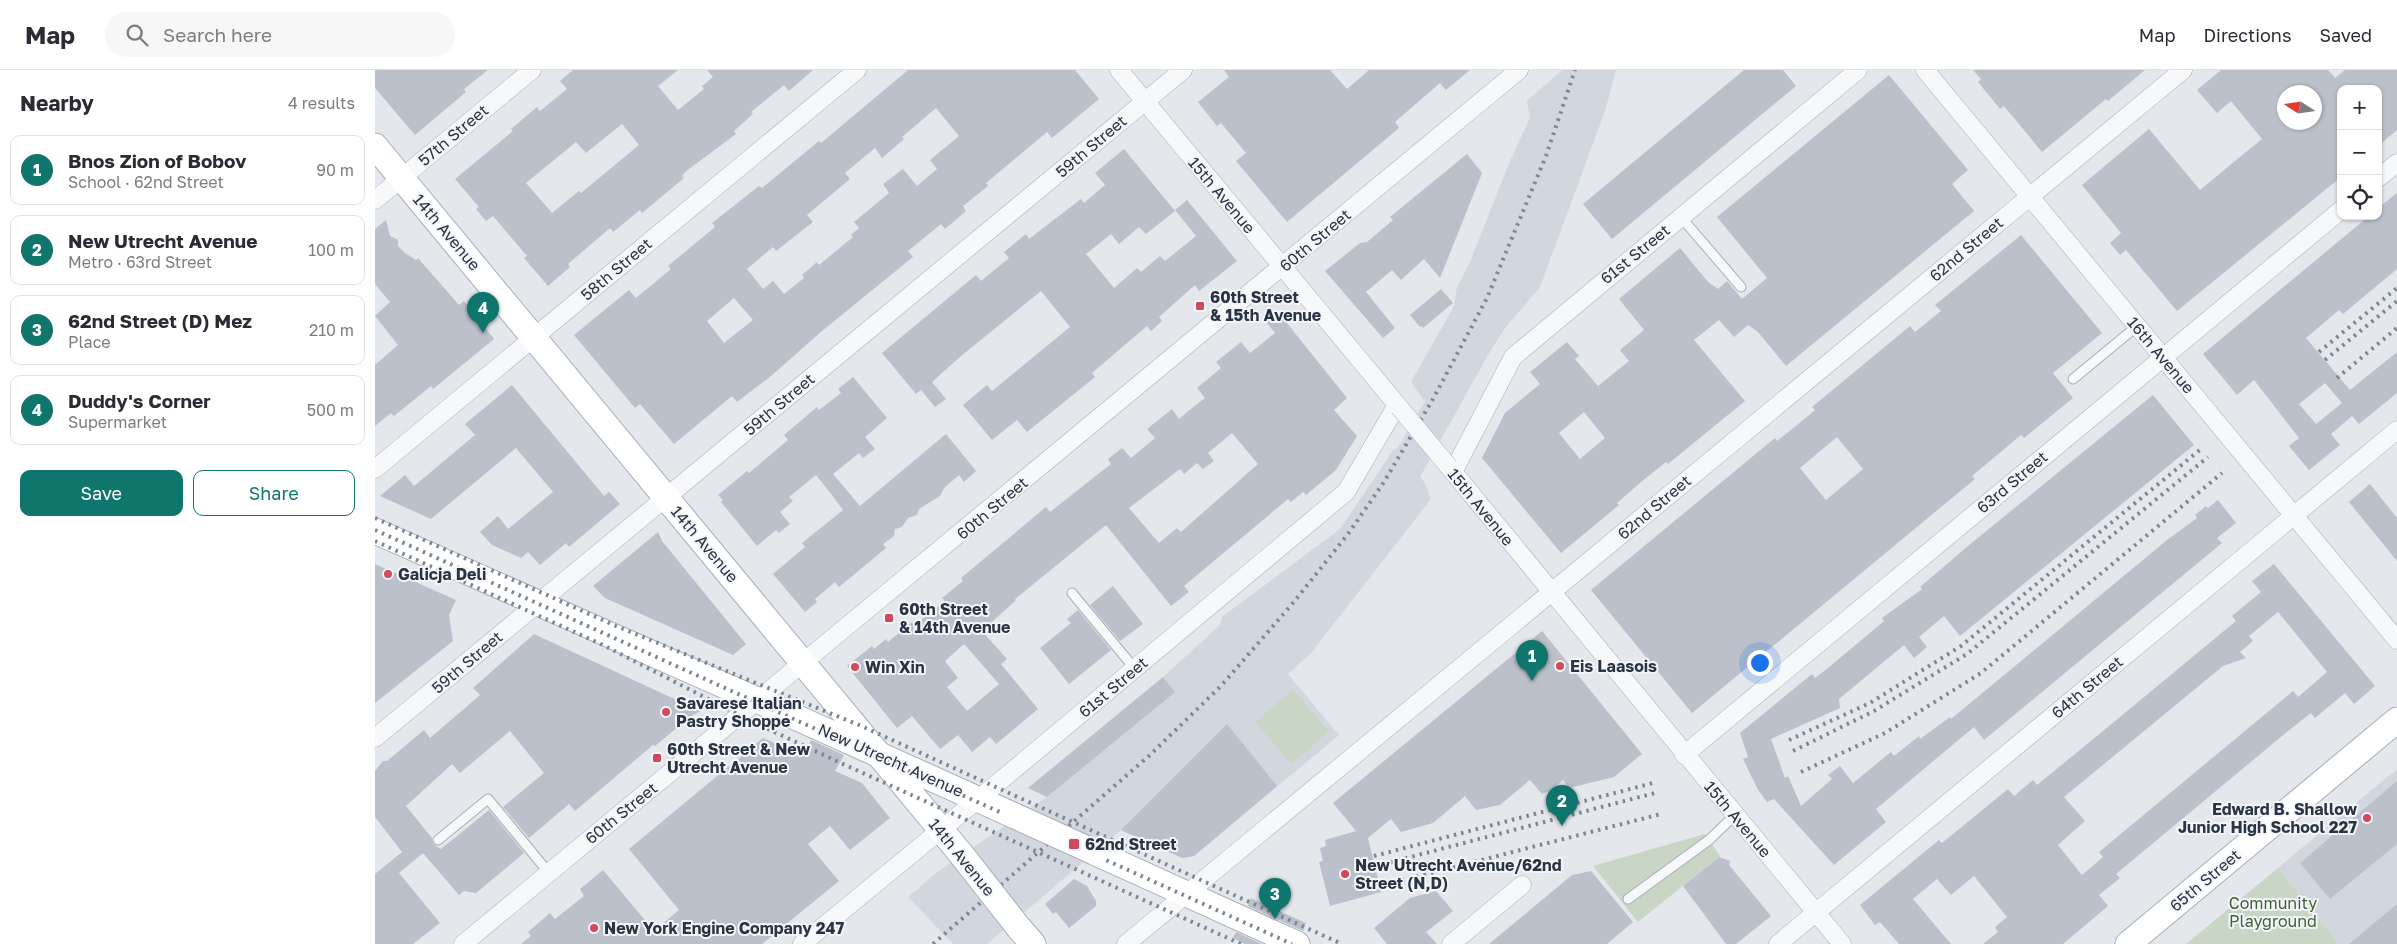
<!DOCTYPE html>
<html lang="en">
<head>
<meta charset="utf-8">
<style>
	body { margin:0; font-family:"Golos Text",sans-serif; background:#f7f7f7; color:#2b2b33 }
	.controls { position:absolute; right:15px; top:15px; display:grid; overflow:hidden; border-radius:10px; box-shadow:0 1px 4px #0004 }
	.controls button { width:45px; height:45px; display:grid; place-items:center; padding:0; border:0; border-bottom:1px solid #e1e1e2; background:#fff; color:#2b2b33; font:25px sans-serif }
	.compass { position:absolute; left:1902px; top:15px; width:45px; height:45px; border-radius:50%; background:#fff; box-shadow:0 1px 4px #0004; rotate:282deg }
	.you { position:absolute; left:1384px; top:592px; width:18px; height:18px; margin:-12px; border:4px solid #fff; border-radius:50%; background:#1a73e8; box-shadow:0 0 0 8px #1a73e833 }
	.badge { display:grid; place-items:center; width:32px; height:32px; border-radius:50%; background:#0f766e; color:#fff; font-size:16px; font-weight:700 }
	.pin { position:absolute; translate:-50% -41px; filter:drop-shadow(0 1px 2px #0008) }
	.pin::after { content:''; position:absolute; top:26px; width:18px; height:15px; background:inherit; clip-path:polygon(0 0,100% 0,50% 100%) }
	.list { margin:0; padding:0; list-style:none }
	h2 { display:flex; justify-content:space-between; align-items:center; height:65px; margin:0; padding:0 20px; font-size:21px }
	h2 small { font-size:16px; font-weight:400; color:#7c7c81 }
	.list li { display:grid; grid-template-columns:32px 1fr auto; gap:15px; align-items:center; box-sizing:border-box; height:70px; margin:0 10px 10px; padding:0 10px; border:1px solid #e1e1e2; border-radius:10px }
	.list b { display:block; font-size:19px; white-space:nowrap }
	.list p { margin:0; font-size:16px; white-space:nowrap; color:#7c7c81 }
	.list em { font-size:16px; font-style:normal; color:#7c7c81 }
	.actions { display:flex; gap:10px; padding:15px 20px }
	.actions a { flex:1; padding:11px 0; border:1px solid #0f766e; border-radius:10px; text-align:center; font-size:18px; color:#0f766e }
	.actions .main { background:#0f766e; color:#fff }
	.icon { flex:none; width:28px; height:28px; fill:none; stroke:currentColor; stroke-width:2; stroke-linecap:round; stroke-linejoin:round }
	.map { position:relative; flex:none; width:2022px; height:874px; overflow:hidden }
	header { display:flex; align-items:center; gap:30px; box-sizing:border-box; height:70px; padding:0 25px; background:#fff; border-bottom:1px solid #e1e1e2 }
	header strong { font-size:24px }
	nav { display:flex; gap:28px; margin-inline-start:auto; font-size:18px }
	.search { width:350px; height:45px; background:#f7f7f7; display:flex; align-items:center; gap:12px; box-sizing:border-box; padding:0 18px; border-radius:28px; color:#7c7c81; font-size:19px }
	main { display:flex }
	aside { flex:1; background:#fff }
	.map>svg:first-child { display:block }
</style>
</head>
<body>
<header>
<strong>Map</strong>
<div class="search"><svg class="icon" aria-label="search" viewBox="0 0 24 24"><circle cx="10" cy="10" r="6"/><path d="M15 15l6 6"/></svg>Search here</div>
<nav><a>Map</a><a>Directions</a><a>Saved</a></nav>
</header>
<main>
<aside>
<h2>Nearby<small>4 results</small></h2>
<ul class="list">
<li><span class="badge">1</span><div><b>Bnos Zion of Bobov</b><p>School · 62nd Street</p></div><em>90 m</em></li>
<li><span class="badge">2</span><div><b>New Utrecht Avenue</b><p>Metro · 63rd Street</p></div><em>100 m</em></li>
<li><span class="badge">3</span><div><b>62nd Street (D) Mez</b><p>Place</p></div><em>210 m</em></li>
<li><span class="badge">4</span><div><b>Duddy's Corner</b><p>Supermarket</p></div><em>500 m</em></li>
</ul>
<div class="actions"><a class="main">Save</a><a>Share</a></div>
</aside>
<div class="map">
<svg width="2022" height="874" viewBox="0 0 2022 874">
	<rect width="100%" height="100%" fill="#e4e7ec"/>
	<!-- built -->
	<g fill="#d2d6de">
		<polygon points="1187,0 1241,0 1230,41 1165,217 1130,258 1113,285 1045,407 1050,413 1056,429 936,583 913,604 964,665 819,786 807,788 746,760 612,874 578,874 533,827 561,803 672,727 799,622 788,607 845,555 847,547 965,459 1019,379 1022,379 1050,332 1036,312 1079,236 1082,217 1095,192 1135,91 1155,48 1152,31"/>
		<polygon points="2022,699 2022,874 1964,874 1903,798"/>
	</g>
	<!-- green -->
	<g fill="#c9d6c5">
		<polygon points="918,620 954,661 916,694 880,652"/>
		<polygon points="1330,764 1345,786 1263,852 1218,796"/>
		<polygon points="1903,798 1964,874 1811,874"/>
	</g>
	<!-- building -->
	<g fill="#bbc0ca" fill-rule="evenodd">
		<polygon points="0,0 113,0 89,19 91,22 40,65 0,18"/>
		<path d="M198 0H303L283 16 303 40 329 19 327 16 338 7 332 0H438L414 21 409 15 376 42 378 44 359 61 361 64 310 102 307 106 309 108 267 143 265 140 238 162 235 158 193 194 195 197 173 216 149 188 152 186 118 146 111 151 101 139 104 137 80 109 138 61 136 59 162 37 165 41 192 19 185 11ZM247 54 264 75 206 123 204 121 177 143 151 113 201 72 211 83Z"/>
		<path d="M533 0H700L724 29 677 68 672 62 611 113 613 116 588 136 591 141 570 159 566 154 533 181 538 187 447 261 396 306 362 332 357 326 299 374 265 334 260 338 199 265 254 220 261 228 296 199 293 196 340 157 337 153 384 116 387 118 444 71 446 73ZM561 38 584 66 555 90 562 99 542 116 528 99 508 114 514 123 479 152 484 158 476 165 478 167 444 195 442 192 427 205 429 208 409 224 398 211 388 219 372 199 398 177 401 181 438 152 432 145 475 109 470 103 500 78 507 88 529 69 527 67ZM359 228 378 250 349 273 332 251Z"/>
		<polygon points="849,0 955,0 972,19 994,0 1095,0 1071,20 1065,13 1020,52 1024,58 912,152 861,91 871,83 846,53 842,56 823,32 854,7"/>
		<polygon points="1369,0 1408,0 1421,16 1237,169 1208,134"/>
		<polygon points="1598,0 1770,0 1733,31 1731,29 1667,82 1629,36 1625,39 1603,12 1606,9"/>
		<path d="M1846 0H1953L1960 8 1970 0H2022V60L2003 76V19H1966V107L1802 241 1751 180 1745 185 1735 173 1746 163 1707 115 1774 59 1825 120 1860 91 1887 69 1856 31 1842 43 1822 20ZM1910 22H1940V52H1910Z"/>
		<path d="M1514 5 1593 100 1577 114 1599 141 1411 296 1383 262 1373 255 1359 267 1344 250 1319 270 1370 331 1293 394 1291 392 1266 412 1242 433 1244 435 1186 483 1107 388 1130 343 1165 314 1155 302 1192 272 1204 286 1200 289 1223 316 1254 291 1245 280 1269 260 1244 229 1305 178 1333 212 1343 219 1352 211 1367 229 1392 208 1342 147ZM1209 342 1230 368 1205 389 1184 363Z"/>
		<polygon points="749,79 800,141 771,164 764,157 744,174 736,164 711,184 739,218 762,198 766,202 785,186 790,191 821,166 800,140 812,130 862,191 824,221 820,215 784,247 787,251 776,261 772,256 717,303 720,307 652,362 642,350 617,370 588,335 612,315 617,321 695,257 666,221 586,286 557,312 571,329 560,337 546,320 541,324 507,283 601,205 606,211 634,188 629,182 651,164 654,169 706,129 709,133 730,115 720,103"/>
		<polygon points="1092,84 1107,103 1065,208 1049,189 1026,210 1017,200 991,222 1020,258 1008,268 950,201 985,173 992,172 1018,150 1015,147"/>
		<path d="M2022 123V199L1968 244 1964 240 1931 268 1975 320 2022 282V323L1984 354 1977 346 1956 364 1965 375 1934 400 1914 376 1924 368 1879 310 1862 325 1828 284 1994 146H2003V138ZM1950 313 1967 333 1941 354 1924 334Z"/>
		<polygon points="11,150 15,166 23,170 23,176 30,183 41,190 43,188 84,235 89,231 119,269 58,319 56,316 19,346 16,343 0,356 0,295 23,275 0,246 15,232 0,214 0,159"/>
		<path d="M1646 165 1727 263 1678 303 1698 328 1649 368 1646 365 1597 406 1600 409 1317 643 1216 520 1400 368 1402 371 1427 351 1440 340 1437 337 1535 256 1540 262 1566 241 1560 235ZM1462 367 1488 399 1451 430 1425 398Z"/>
		<polygon points="1066,219 1078,233 1048,258 1047,256 1045,257 1035,245"/>
		<path d="M903 242 972 328 959 340 982 366 961 400 931 425 928 422 916 432 913 429 809 516 814 522 796 536 731 455 640 529 641 530 607 561 632 589 626 594 663 639 621 674 615 667 597 682 583 665 565 679 537 646 522 658 472 596 497 576 499 579 511 569 513 572 537 552 540 555 570 531 567 528 588 511 586 508 671 437 675 442 736 394 733 389 747 378 756 388 780 368 772 359 797 339 804 349 817 338 830 328 822 318 846 298 841 292 866 272 875 283 900 263 891 252ZM857 363 883 394 806 462 802 458 784 473 754 438 805 399 809 404 822 393 828 399 839 391 833 383ZM589 574 624 614 592 641 572 617 583 608 570 591Z"/>
		<polygon points="478,307 512,348 490,367 500,379 488,388 484,383 458,404 485,436 571,364 601,401 589,412 584,405 569,418 565,426 544,439 542,445 533,448 527,457 520,459 519,466 508,474 511,478 464,517 460,512 440,529 442,532 430,542 398,504 430,477 427,473 468,440 457,425 441,405 414,427 418,431 405,442 415,454 404,463 401,460 382,476 346,432 348,430 343,425 372,401 374,403 413,370 409,365 442,337 444,340 466,323 463,319"/>
		<polygon points="137,315 229,426 234,422 245,434 194,477 191,473 165,495 153,482 146,488 117,475 105,462 123,446 133,459 178,422 141,378 56,449 5,426 30,405 39,416 63,396 100,365 90,354"/>
		<polygon points="1778,325 1819,375 1585,566 1569,546 1544,567 1552,577 1539,588 1529,575 1464,629 1465,638 1396,669 1410,708 1413,706 1426,736 1457,709 1453,705 1465,696 1478,713 1516,682 1519,686 1544,666 1545,669 1575,647 1576,649 1792,470 1822,448 1820,445 1831,436 1833,438 1843,430 1861,453 1842,468 1847,473 1609,670 1599,657 1501,739 1511,752 1459,795 1399,729 1392,732 1382,718 1368,689 1373,687 1365,663 1437,604 1440,608 1453,598 1509,551 1507,548 1547,519 1545,517 1593,476"/>
		<polygon points="1995,414 2022,448 2022,491 1974,432"/>
		<polygon points="283,462 287,471 371,574 358,585 230,528 218,516"/>
		<polygon points="0,494 81,530 74,545 78,571 0,633"/>
		<path d="M1899 494 2000 616 1979 634 1970 623 1940 648 1936 643 1913 661 1741 804 1745 808 1724 825 1733 836 1688 874H1608L1623 862 1620 857 1632 847 1599 806 1576 825 1562 809 1538 829 1576 874H1524L1505 852 1500 855 1485 835 1564 770 1567 773 1633 719 1639 726 1658 710 1662 715 1728 661 1861 551 1857 546 1886 522 1877 511ZM1903 542 1952 602 1923 627 1918 621 1724 782 1728 787 1707 805 1683 775 1710 751 1689 727 1848 596 1871 588 1865 582 1878 571 1874 566Z"/>
		<polygon points="738,516 768,554 745,571 715,535"/>
		<polygon points="703,540 736,580 694,614 665,578 696,553 692,549"/>
		<polygon points="1167,561 1267,684 1239,707 1194,718 1188,710 1175,721 1167,724 1155,710 1125,735 1101,740 1090,726 1058,753 1026,762 1016,749 993,768 1006,822 955,836 944,792 948,791 945,778 951,776 950,770 981,761 958,733"/>
		<polygon points="159,564 306,632 307,631 328,640 316,646 280,676 278,675 200,741 194,734 154,768 128,737 169,703 135,661 85,703 77,694 31,736 57,768 58,774 66,779 114,740 149,783 101,823 89,821 84,825 48,783 24,803 65,853 38,874 0,874 0,804 27,782 0,747 0,701 8,691 12,691 49,660 55,668 90,638 105,625 98,618"/>
		<polygon points="788,607 800,622 672,727 653,718"/>
		<polygon points="852,654 902,716 819,786 807,788 746,760"/>
		<polygon points="388,668 429,686 436,670 469,685 460,701 487,713 515,748 475,780 455,756 433,774 464,811 387,874 146,874 156,866 153,862 175,843 180,849 209,826 205,819 228,800 279,861 304,840 254,779"/>
		<polygon points="2022,711 2022,774 1955,829 1925,793"/>
		<polygon points="1344,787 1355,791 1354,795 1396,846 1361,874 1351,874 1308,816"/>
		<polygon points="1216,801 1258,852 1232,874 1114,874 1197,805"/>
		<polygon points="699,809 712,816 721,831 721,836 694,858 681,842 678,844 670,834"/>
		<polygon points="1061,821 1078,841 1051,862 1062,874 1012,874 999,858 1035,828"/>
		<polygon points="876,828 931,853 928,861 873,836"/>
		<polygon points="2022,834 2022,874 1974,874"/>
		<polygon points="861,862 887,874 870,874 858,868"/>
	</g>
	<g fill="none" stroke-linecap="round" stroke-linejoin="round">
		<!-- lane casing -->
		<g stroke="#a9aeb7" stroke-width="11">
			<g id="lane">
				<polyline points="1305,146 1366,217"/>
				<polyline points="1698,309 1761,257"/>
				<polyline points="697,523 760,599"/>
				<polyline points="63,770 113,729 174,803"/>
				<polyline points="1253,829 1334,770 1360,745"/>
			</g>
		</g>
		<!-- street casing -->
		<g stroke="#a9aeb7" stroke-width="19">
			<g id="street">
				<polyline points="744,0 1024,337"/>
				<polyline points="1550,0 2022,570"/>
				<polyline points="2003,108 2022,93"/>
				<polyline points="0,130 157,0"/>
				<polyline points="1074,397 1467,874"/>
				<polyline points="0,399 482,0"/>
				<polyline points="1078,402 1138,287 1483,0"/>
				<polyline points="0,668 808,0"/>
				<polyline points="1309,685 1966,140"/>
				<polyline points="88,874 1144,0"/>
				<polyline points="427,874 624,712 971,422 1022,335"/>
				<polyline points="751,874 1808,0"/>
				<polyline points="1076,874 1147,815"/>
				<polyline points="1403,874 2022,360"/>
			</g>
		</g>
		<!-- secondary casing -->
		<g stroke="#a9aeb7" stroke-width="27">
			<g id="secondary">
				<polyline points="0,76 586,784"/>
				<polyline points="0,461 407,641 640,746"/>
				<polyline points="719,782 922,874"/>
				<polyline points="644,858 658,874"/>
				<polyline points="1753,874 2022,650"/>
			</g>
		</g>
		<!-- lane -->
		<use href="#lane" stroke="#f7f8fa" stroke-width="9"/>
		<!-- street -->
		<use href="#street" stroke="#f7f8fa" stroke-width="18"/>
		<!-- secondary -->
		<use href="#secondary" stroke="#fff" stroke-width="25"/>
		<!-- rail -->
		<g stroke="#7d8696" stroke-width="4" stroke-dasharray="2.5 5" stroke-linecap="butt">
			<polyline points="1944,282 2022,218"/>
			<polyline points="1950,290 2022,231"/>
			<polyline points="1962,308 2022,258"/>
			<polyline points="0,448 241,556 484,655 967,874"/>
			<polyline points="0,460 917,874"/>
			<polyline points="0,471 230,576 378,652 468,694 866,874"/>
			<polyline points="1414,670 1495,633 1586,576 1826,379"/>
			<polyline points="1418,681 1499,641 1592,584 1833,387"/>
			<polyline points="1426,702 1510,663 1606,603 1847,403"/>
			<polyline points="999,786 1278,713"/>
			<polyline points="1001,796 1280,723"/>
			<polyline points="1005,816 1286,744"/>
			<polyline points="558,874 775,685 846,616 918,533 973,464 1009,412 1058,329 1112,228 1171,86 1200,0"/>
		</g>
		<!-- street-bridge casing -->
		<g stroke="#a9aeb7" stroke-width="19" stroke-linecap="butt">
			<polyline id="street-bridge" points="1024,337 1074,397"/>
		</g>
		<!-- secondary-bridge casing -->
		<g stroke="#a9aeb7" stroke-width="27" stroke-linecap="butt">
			<g id="secondary-bridge">
				<polyline points="640,746 719,782"/>
				<polyline points="586,784 644,858"/>
			</g>
		</g>
		<!-- street-bridge -->
		<use href="#street-bridge" stroke="#f7f8fa" stroke-width="18"/>
		<!-- secondary-bridge -->
		<use href="#secondary-bridge" stroke="#fff" stroke-width="25"/>
	</g>
	<!-- markers -->
	<g fill="#d1495b" stroke="#f4f6f9" stroke-width="2">
		<rect x="820" y="231" width="10" height="10" rx="2.5"/>
		<circle cx="13" cy="504" r="5"/>
		<rect x="509" y="543" width="10" height="10" rx="2.5"/>
		<circle cx="1185" cy="596" r="5"/>
		<circle cx="480" cy="597" r="5"/>
		<circle cx="291" cy="642" r="5"/>
		<rect x="277" y="683" width="10" height="10" rx="2.5"/>
		<circle cx="1992" cy="748" r="5"/>
		<rect x="693" y="768" width="12" height="12" rx="2.5"/>
		<circle cx="970" cy="804" r="5"/>
		<circle cx="219" cy="858" r="5"/>
	</g>
	<g text-anchor="middle" stroke-width="4" stroke-linejoin="round" paint-order="stroke">
		<!-- street labels -->
		<g font-size="16" fill="#2b3445" stroke="#f4f6f9">
			<text transform="translate(78 65) rotate(-40)" y="6">57th Street</text>
			<text transform="translate(716 76) rotate(-40)" y="6">59th Street</text>
			<text transform="translate(847 125) rotate(50)" y="6">15th Avenue</text>
			<text transform="translate(72 162) rotate(50)" y="6">14th Avenue</text>
			<text transform="translate(940 170) rotate(-40)" y="6">60th Street</text>
			<text transform="translate(1591 179) rotate(-40)" y="6">62nd Street</text>
			<text transform="translate(1260 184) rotate(-39)" y="6">61st Street</text>
			<text transform="translate(241 199) rotate(-40)" y="6">58th Street</text>
			<text transform="translate(1786 285) rotate(50)" y="6">16th Avenue</text>
			<text transform="translate(404 334) rotate(-40)" y="6">59th Street</text>
			<text transform="translate(1637 412) rotate(-40)" y="6">63rd Street</text>
			<text transform="translate(1106 437) rotate(51)" y="6">15th Avenue</text>
			<text transform="translate(1279 437) rotate(-40)" y="6">62nd Street</text>
			<text transform="translate(617 438) rotate(-40)" y="6">60th Street</text>
			<text transform="translate(330 474) rotate(50)" y="6">14th Avenue</text>
			<text transform="translate(92 592) rotate(-40)" y="6">59th Street</text>
			<text transform="translate(738 617) rotate(-40)" y="6">61st Street</text>
			<text transform="translate(1712 617) rotate(-40)" y="6">64th Street</text>
			<text transform="translate(516 690) rotate(24)" y="6">New Utrecht Avenue</text>
			<text transform="translate(246 743) rotate(-39)" y="6">60th Street</text>
			<text transform="translate(1363 749) rotate(50)" y="6">15th Avenue</text>
			<text transform="translate(587 787) rotate(51)" y="6">14th Avenue</text>
			<text transform="translate(1830 810) rotate(-40)" y="6">65th Street</text>
		</g>
		<!-- poi labels -->
		<g font-size="16" font-weight="bold" fill="#2b3445" stroke="#f4f6f9" text-anchor="start">
			<text x="835" y="233">60th Street<tspan x="835" dy="18">&amp; 15th Avenue</tspan></text>
			<text x="23" y="510">Galicja Deli</text>
			<text x="524" y="545">60th Street<tspan x="524" dy="18">&amp; 14th Avenue</tspan></text>
			<text x="1195" y="602">Eis Laasois</text>
			<text x="490" y="603">Win Xin</text>
			<text x="301" y="639">Savarese Italian<tspan x="301" dy="18">Pastry Shoppe</tspan></text>
			<text x="292" y="685">60th Street &amp; New<tspan x="292" dy="18">Utrecht Avenue</tspan></text>
			<text x="1982" y="745" text-anchor="end">Edward B. Shallow<tspan x="1982" dy="18">Junior High School 227</tspan></text>
			<text x="710" y="780">62nd Street</text>
			<text x="980" y="801">New Utrecht Avenue/62nd<tspan x="980" dy="18">Street (N,D)</tspan></text>
			<text x="229" y="864">New York Engine Company 247</text>
		</g>
		<!-- park labels -->
		<g font-size="16" fill="#3f6138" stroke="#f4f6f9">
			<text x="1898" y="839">Community<tspan x="1898" dy="18">Playground</tspan></text>
		</g>
	</g>
</svg>
<div class="controls">
<button>+</button>
<button>−</button>
<button><svg class="icon" aria-label="locate" viewBox="0 0 24 24"><circle cx="12" cy="12" r="6"/><path d="M12 2v4M12 18v4M2 12h4M18 12h4"/></svg></button>
</div>
<svg class="compass" viewBox="-18 -18 36 36"><path d="M0-13l5 13h-10z" fill="#e53935"/><path d="M0 13l5-13h-10z" fill="#7c7c81"/></svg>
<div class="you"></div>
<div class="pin badge" style="left:1157px;top:611px">1</div>
<div class="pin badge" style="left:1187px;top:756px">2</div>
<div class="pin badge" style="left:900px;top:849px">3</div>
<div class="pin badge" style="left:108px;top:263px">4</div>
</div>
</main>
</body>
</html>
